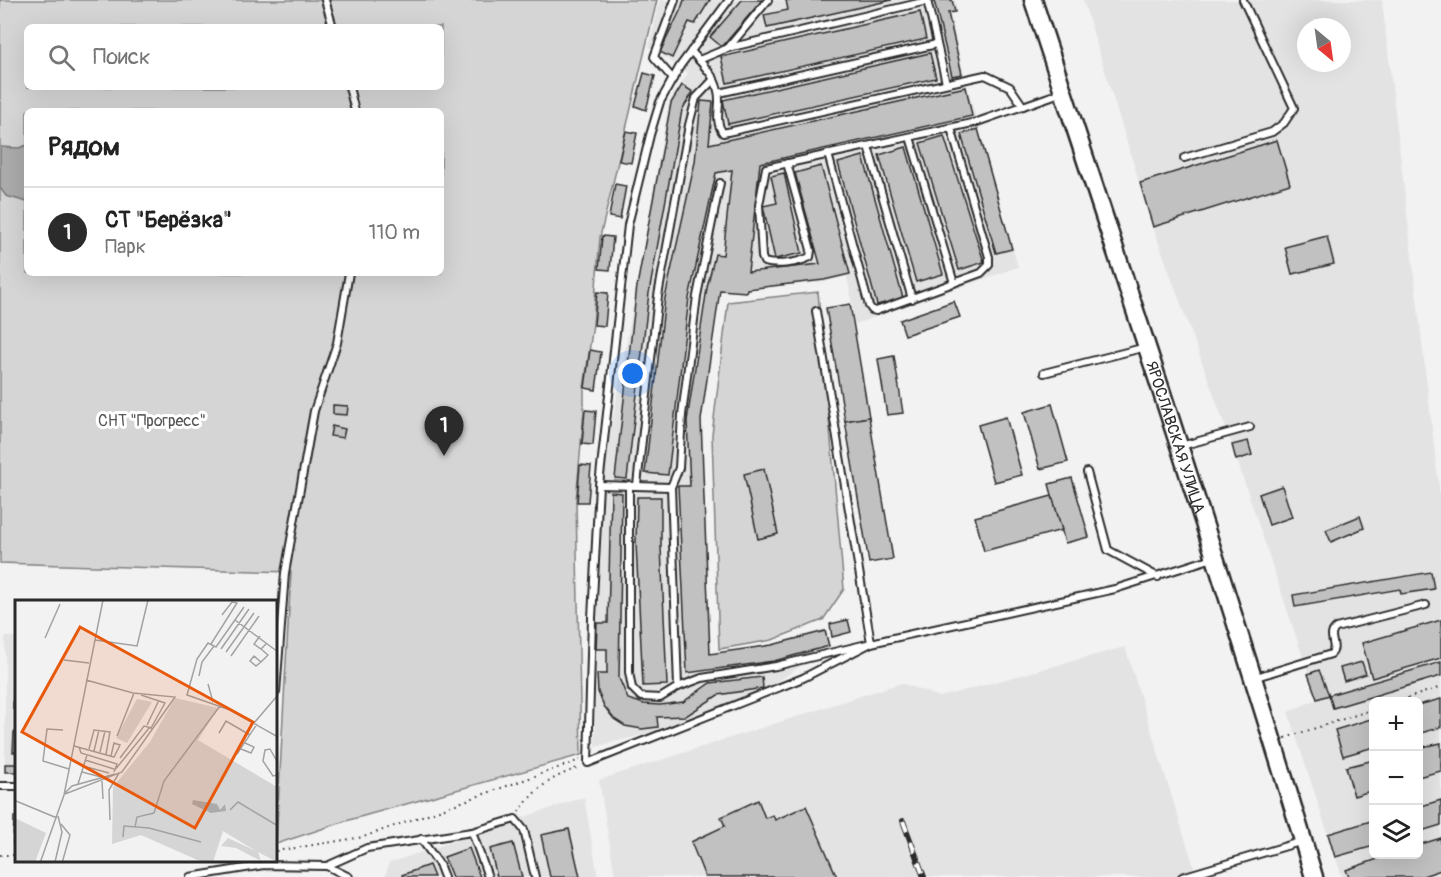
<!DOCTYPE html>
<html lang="ru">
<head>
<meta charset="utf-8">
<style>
	body { margin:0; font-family:Pangolin,sans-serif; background:#f2f2f2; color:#222 }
	.controls { position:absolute; right:18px; bottom:18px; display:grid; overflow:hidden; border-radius:9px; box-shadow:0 6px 24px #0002 }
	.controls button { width:54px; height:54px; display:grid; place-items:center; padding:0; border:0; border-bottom:2px solid #e0e0e0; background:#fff; color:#222; font:30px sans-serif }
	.compass { position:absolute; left:1297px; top:18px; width:54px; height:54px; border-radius:50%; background:#fff; box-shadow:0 6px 24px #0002; rotate:151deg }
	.you { position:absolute; left:633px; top:374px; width:21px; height:21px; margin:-15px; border:4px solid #fff; border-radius:50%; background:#1a73e8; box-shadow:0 0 0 9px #1a73e833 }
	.badge { display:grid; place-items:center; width:39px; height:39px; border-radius:50%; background:#2b2b2b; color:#fff; font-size:20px; font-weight:700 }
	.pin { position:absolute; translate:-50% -50px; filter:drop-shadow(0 2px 3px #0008) }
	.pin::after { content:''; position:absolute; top:32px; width:21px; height:18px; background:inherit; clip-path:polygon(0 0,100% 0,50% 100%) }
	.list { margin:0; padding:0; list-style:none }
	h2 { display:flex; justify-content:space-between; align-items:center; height:78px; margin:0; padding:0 24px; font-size:26px }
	h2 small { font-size:20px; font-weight:400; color:#767676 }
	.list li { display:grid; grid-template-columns:39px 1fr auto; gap:18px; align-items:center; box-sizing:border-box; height:90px; padding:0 24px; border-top:2px solid #e0e0e0 }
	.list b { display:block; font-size:22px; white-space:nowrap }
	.list p { margin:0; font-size:20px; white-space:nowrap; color:#767676 }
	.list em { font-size:20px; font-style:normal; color:#767676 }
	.icon { flex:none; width:33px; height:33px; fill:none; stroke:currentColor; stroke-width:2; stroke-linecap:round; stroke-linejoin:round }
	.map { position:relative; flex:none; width:1441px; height:877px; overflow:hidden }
	.search { position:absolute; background:#fff; box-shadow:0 6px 24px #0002; left:24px; top:24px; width:420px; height:66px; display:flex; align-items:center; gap:15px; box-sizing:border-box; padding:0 21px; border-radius:9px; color:#767676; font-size:22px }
	.panel { position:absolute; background:#fff; box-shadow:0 6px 24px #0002; left:24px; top:108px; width:420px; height:168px; border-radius:9px }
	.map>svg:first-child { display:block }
</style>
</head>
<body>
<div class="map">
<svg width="1441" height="877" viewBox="0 0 1441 877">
	<rect width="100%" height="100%" fill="#f2f2f2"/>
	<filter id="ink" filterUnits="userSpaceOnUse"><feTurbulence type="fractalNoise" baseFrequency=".0167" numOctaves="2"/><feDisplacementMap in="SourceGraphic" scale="12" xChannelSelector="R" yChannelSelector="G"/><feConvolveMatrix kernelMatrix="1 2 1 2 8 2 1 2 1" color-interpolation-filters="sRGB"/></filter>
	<g filter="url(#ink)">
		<!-- built -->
		<g fill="#e3e3e3" fill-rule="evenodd">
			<polygon points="660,0 955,0 957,12 950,15 967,86 1018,267 855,324 847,276 824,282 748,289 747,293 720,291 701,420 711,652 772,644 826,629 830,646 764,691 657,731 595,747 596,622 601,486 669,102 688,73 649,47"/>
			<path d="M1083 0H1382L1441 505V877H1342L1288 712 1317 699 1232 445 1153 227ZM1306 27H1342V63H1306ZM1374 702H1418V854H1374Z"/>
			<rect x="5" y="637" width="11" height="127"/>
			<polygon points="1125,647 1197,877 615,877 599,780 901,683 940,697"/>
			<polygon points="584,797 598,877 385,877 389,863"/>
		</g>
		<!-- green -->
		<g fill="#d5d5d5" stroke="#808080" stroke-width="1.5" fill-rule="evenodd">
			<path d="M0 0H657L600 237 593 324 584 388V410L576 501 581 755 349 820 276 844 291 572 0 563ZM27 27H441V87H27ZM27 111H441V273H27Z"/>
			<polygon points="818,292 844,589 823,620 772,640 719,649 712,435 728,302"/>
		</g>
		<!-- water -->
		<polygon fill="#ababab" stroke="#787878" stroke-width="1.5" points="27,145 27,202 6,196 0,188 0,147 19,148"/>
		<!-- building -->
		<g fill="#c1c1c1" stroke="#2b2b2b" stroke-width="1.5">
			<polygon points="684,0 710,0 695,24 689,22 672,58 660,52 681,9"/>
			<polygon points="742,0 762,0 722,47 710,37"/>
			<polygon points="786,0 892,0 767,28 764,15 788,10"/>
			<polygon points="934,0 952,0 955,12 948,13 962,74 952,76"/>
			<polygon points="920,12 926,39 727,83 721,57"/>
			<polygon points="930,53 936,78 728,124 723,100"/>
			<polygon points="644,73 655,76 646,110 635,106"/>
			<polygon points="682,85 693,92 682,110 649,293 627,479 615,478 637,286 671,103"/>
			<polygon points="966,87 972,116 760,163 748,272 820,264 795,173 821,166 850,274 824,280 747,289 746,292 720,290 701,420 710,654 772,645 825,631 829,646 774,661 687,673 678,486 690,486 687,421 707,288 715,254 723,255 732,170 716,173 689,298 668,475 645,473 665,298 695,162 701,101 713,102 709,144"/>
			<polygon points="978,129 1012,249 996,253 961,134"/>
			<polygon points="626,131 637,133 631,163 619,161"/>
			<polygon points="944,136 984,262 959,270 920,143"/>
			<polygon points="1277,140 1290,184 1153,227 1140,183"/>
			<polygon points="906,147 943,274 916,282 879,155"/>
			<polygon points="863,156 903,298 877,305 838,163"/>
			<polygon points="784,173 802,253 775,259 763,206 777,203 771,176"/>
			<polygon points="615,184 626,186 620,219 609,217"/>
			<polygon points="602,236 613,237 610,270 599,269"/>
			<polygon points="1327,236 1334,264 1292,274 1285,247"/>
			<polygon points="597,292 608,293 605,326 594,325"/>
			<polygon points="954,301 960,317 905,335 900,320"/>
			<polygon points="850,304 869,417 845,421 826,308"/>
			<polygon points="590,350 601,352 596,390 585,388"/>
			<polygon points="894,356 903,413 887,415 878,359"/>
			<polygon points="1052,404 1068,462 1040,469 1024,412"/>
			<polygon points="333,405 348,406 347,415 333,414"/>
			<polygon points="585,410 596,411 593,445 582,444"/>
			<polygon points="869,417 893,559 869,563 845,421"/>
			<polygon points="1006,417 1022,475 994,482 978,425"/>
			<polygon points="332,426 345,429 343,438 330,436"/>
			<polygon points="1248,441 1252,455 1236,460 1232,445"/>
			<polygon points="580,465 591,466 588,502 577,502"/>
			<polygon points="764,469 778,534 758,539 744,474"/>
			<polygon points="1072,478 1089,537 1065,543 1049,484"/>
			<polygon points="1282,486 1292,517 1269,525 1259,494"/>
			<polygon points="611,492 622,493 619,678 628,699 644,704 660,705 683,702 710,683 762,677 763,688 718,695 686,716 657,717 658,727 642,729 625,726 614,719 604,706 598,692 597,674 607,674 607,649 596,649 597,623 608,623"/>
			<polygon points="1052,496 1062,530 984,551 975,517"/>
			<polygon points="637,497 661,497 661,547 667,685 643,686 636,544"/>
			<polygon points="1360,516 1364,528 1331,542 1326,530"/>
			<polygon points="1431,572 1434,589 1401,594 1400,589 1295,607 1293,595"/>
			<polygon points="848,620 851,632 832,637 830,624"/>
			<polygon points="1441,620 1441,658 1372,678 1362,643"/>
			<polygon points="1362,662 1366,674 1344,681 1340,668"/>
			<polygon points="1441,662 1441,676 1333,708 1329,695"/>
			<polygon points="1319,670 1329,695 1317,699 1308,674"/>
			<polygon points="14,680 16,680 16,709 13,709"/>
			<polygon points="1441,699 1441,727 1418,734 1418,705"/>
			<polygon points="1374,718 1374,747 1343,756 1335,730"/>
			<polygon points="14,732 16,732 16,752 13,752"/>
			<polygon points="1441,743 1441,771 1418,777 1418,748"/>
			<polygon points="1374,760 1374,790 1354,796 1346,767"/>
			<rect x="5" y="764" width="11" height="8"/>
			<polygon points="758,800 765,818 773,815 775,820 806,806 837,877 705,877 691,842 725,826 721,817"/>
			<polygon points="1441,800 1441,825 1418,832 1418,807"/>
			<polygon points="14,817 16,817 16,844 13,844"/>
			<polygon points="1374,820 1374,846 1335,857 1328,834"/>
			<polygon points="569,829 580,877 550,877 541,835"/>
			<polygon points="1441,838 1441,870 1420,877 1349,877 1346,870 1392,854 1418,854 1418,845"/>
			<polygon points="513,843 522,877 497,877 490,849"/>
			<polygon points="469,848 480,877 452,877 444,857"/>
			<polygon points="429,865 434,877 403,877 402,875"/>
		</g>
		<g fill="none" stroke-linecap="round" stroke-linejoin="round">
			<!-- service casing -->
			<g stroke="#2b2b2b" stroke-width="10">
				<g id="service">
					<polyline points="325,0 333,27"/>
					<polyline points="729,0 680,66 660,102 650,135 628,225 599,485 592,618 588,763 803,678 871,643 1115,589 1213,558"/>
					<polyline points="927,0 946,83"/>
					<polyline points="728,48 927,1"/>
					<path d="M691 51C701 63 715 75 718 91 722 105 713 120 723 133L985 75 1010 87 1023 106"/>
					<polyline points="699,60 728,48 768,0"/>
					<polyline points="673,79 654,57 675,0"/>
					<polyline points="349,87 355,111"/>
					<polyline points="719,93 937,44"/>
					<polyline points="910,137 954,283"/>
					<polyline points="868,146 912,299"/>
					<polyline points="828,154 869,306 872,310 876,311 981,273 989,265 989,257 951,128"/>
					<polyline points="1184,158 1272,132 1284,123 1294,108 1243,0"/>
					<path d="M787 163 811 250 810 257C798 263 777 266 764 262L762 257 759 205 766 168 977 122 1063 92"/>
					<polyline points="1044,373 1146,347"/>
					<polyline points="1181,446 1250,427"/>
					<polyline points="1087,472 1108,550 1158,577"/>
					<polyline points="599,485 671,487 679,468 682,415 697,296 720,183"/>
					<polyline points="629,485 629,672 632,688 641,697 660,698 678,687 702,678 776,666 871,643 816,311"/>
					<polyline points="637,485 658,296 689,125 696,98 714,79"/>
					<polyline points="671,487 678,687"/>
					<path d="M1253 678 1331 654C1339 646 1326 636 1336 628L1426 605"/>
					<polyline points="276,692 285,573 314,411 337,343 349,273"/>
					<polyline points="0,786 16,786"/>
					<polyline points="472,832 488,877"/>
					<polyline points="421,839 439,864 444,877"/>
					<polyline points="327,866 349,877"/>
					<polyline points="190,877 264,865 327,866 367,848 472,832 515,819 524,830 535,877"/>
					<polyline points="1182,877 1303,841"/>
				</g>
			</g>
			<!-- secondary casing -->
			<g stroke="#2b2b2b" stroke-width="21">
				<g id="secondary">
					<path id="s1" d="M1033 0C1129 292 1226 583 1314 877"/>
				</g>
			</g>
			<!-- path -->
			<g stroke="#2b2b2b" stroke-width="2" stroke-dasharray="1.5 4.5" stroke-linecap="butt">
				<polyline points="1396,702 1441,687"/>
				<polyline points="1285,738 1374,709"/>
				<path d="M519 812C537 786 551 778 580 767"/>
				<polyline points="276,851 363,837 580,760"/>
				<polyline points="0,855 16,855"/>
			</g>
			<!-- service -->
			<use href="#service" stroke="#fff" stroke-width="6"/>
			<!-- secondary -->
			<use href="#secondary" stroke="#fff" stroke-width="16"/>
			<!-- rail casing -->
			<g stroke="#2b2b2b" stroke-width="6">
				<polyline id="rail" points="903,821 924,877"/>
			</g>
			<!-- rail -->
			<use href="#rail" stroke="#fff" stroke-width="4" stroke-dasharray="11" stroke-linecap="butt"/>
		</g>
	</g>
	<g text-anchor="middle" stroke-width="6" stroke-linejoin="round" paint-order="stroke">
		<!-- park labels -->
		<g font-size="16" fill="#565656" stroke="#fff">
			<text x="152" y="426">СНТ "Прогресс"</text>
		</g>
		<!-- street labels -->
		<g font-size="16" fill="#2b2b2b" stroke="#fff">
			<text dy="6" stroke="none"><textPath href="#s1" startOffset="460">ЯРОСЛАВСКАЯ УЛИЦА</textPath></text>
		</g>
	</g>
	<!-- overview -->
	<g transform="translate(15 600)">
		<rect width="262" height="262" fill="#f2f2f2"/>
		<path d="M160 98 203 108 183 140 262 187V262L243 252 246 261 221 248 206 246 213 238 241 251 208 231 198 262H187L126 235 97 244 98 187 135 142ZM122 99 137 102 112 143 101 138ZM0 218 31 233 20 262H0Z" fill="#d5d5d5"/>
		<path d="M178 200 202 204 205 210 210 204 211 211 196 213 177 204Z" fill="#ababab"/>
		<path fill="none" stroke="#a2a2a2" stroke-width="1.5" d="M229 7 201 47 193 43 182 59 172 95 215 110 263 137M220 20 263 52M245 36 239 44 246 49 252 43M30 38 45 4M80 40 122 46 133 0M196 44 222 3 217 2 207 15M206 49 234 9M246 49 253 55 246 62 239 56 235 61 241 66 246 62M211 52 239 13M216 56 244 16M49 60 74 63M184 76 187 62 199 46M193 84 198 102M126 95 150 103 136 128M239 123 263 95M132 125 144 100M48 130 32 129 28 161 54 169M204 133 211 121 235 135M102 136 119 93M59 146 99 157 105 145 99 143 96 156M64 147 66 153 102 164 99 172M74 149 79 130 95 132 91 154M226 149 236 153 239 147 230 143M79 151 84 130M85 152 90 131M222 154 242 124M105 158 129 126 137 128M70 160 99 169M263 163 255 149 250 150 248 161 258 176 263 175M68 166 94 173M99 171 135 127M67 172 86 177M87 181 88 199M63 184 72 155M49 194 57 186 100 174M50 194 107 172 160 97 118 93 71 80M1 201 42 218M215 210 223 202 263 226M95 220 94 190 104 173M46 224 55 235 47 263M120 227 122 217 139 213 149 181 205 106M108 237 109 226 134 228 186 242M40 262 47 232 43 216M25 263 49 195 88 0"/>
		<path fill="#e8590c" fill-opacity="0.15" stroke="#e8590c" stroke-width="3" d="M65 27 238 122 180 228 7 132Z"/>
		<rect width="262" height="262" fill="none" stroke="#2b2b2b" stroke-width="3"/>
	</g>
</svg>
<div class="controls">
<button>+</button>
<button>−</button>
<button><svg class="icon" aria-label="layers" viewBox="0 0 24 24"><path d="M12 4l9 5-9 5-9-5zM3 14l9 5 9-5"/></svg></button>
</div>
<svg class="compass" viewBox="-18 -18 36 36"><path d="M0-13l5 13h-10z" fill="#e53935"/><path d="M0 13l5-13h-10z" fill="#767676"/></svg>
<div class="you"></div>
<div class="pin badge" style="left:444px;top:456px">1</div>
<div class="search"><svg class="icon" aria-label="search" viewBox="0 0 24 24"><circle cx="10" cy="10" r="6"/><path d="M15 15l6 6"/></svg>Поиск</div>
<section class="panel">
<h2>Рядом<small></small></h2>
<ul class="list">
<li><span class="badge">1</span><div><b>СТ &quot;Берёзка&quot;</b><p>Парк</p></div><em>110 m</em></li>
</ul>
</section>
</div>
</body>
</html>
